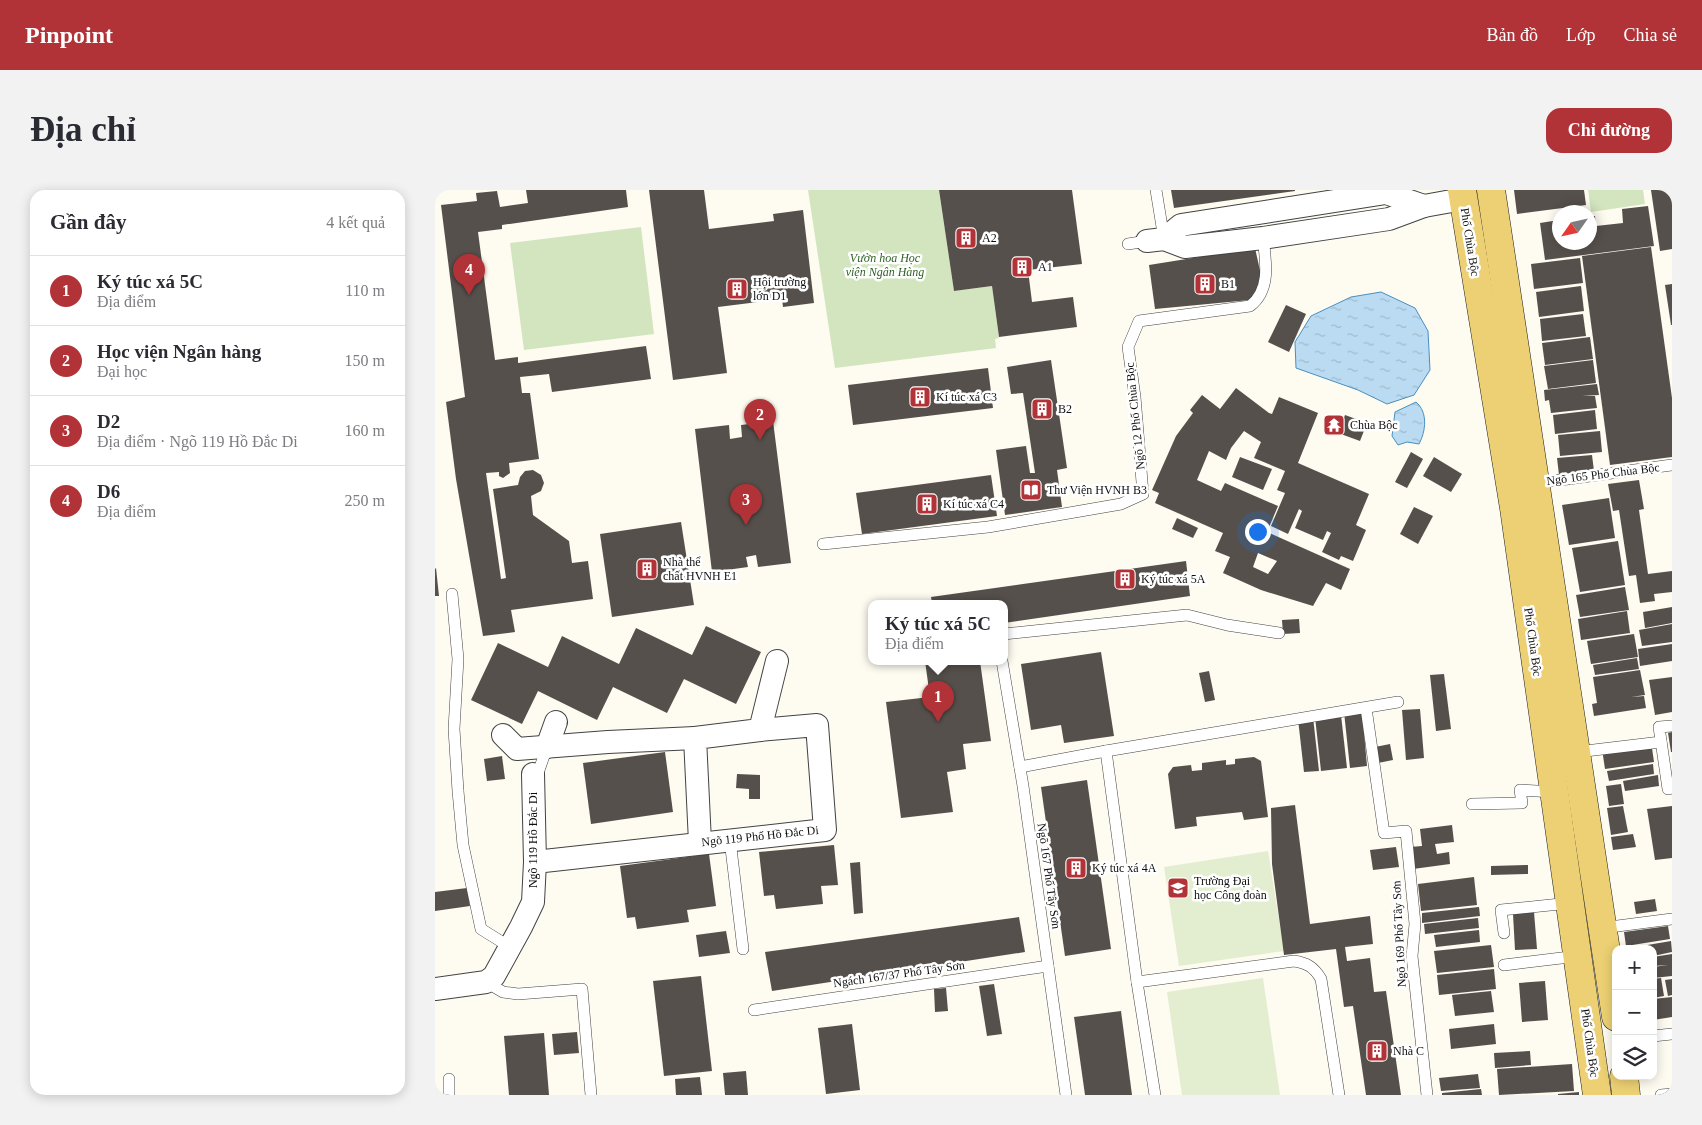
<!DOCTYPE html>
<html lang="vi">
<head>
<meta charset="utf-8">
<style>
	body { margin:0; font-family:"Times New Roman",serif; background:#f2f2f3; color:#2b2b33 }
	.controls { position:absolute; right:15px; bottom:15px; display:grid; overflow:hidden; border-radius:10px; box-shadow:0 2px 12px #0003 }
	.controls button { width:45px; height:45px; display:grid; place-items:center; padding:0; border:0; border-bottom:1px solid #e1e1e2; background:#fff; color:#2b2b33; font:25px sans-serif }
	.compass { position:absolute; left:1117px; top:15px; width:45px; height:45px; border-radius:50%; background:#fff; box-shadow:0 2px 12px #0003; rotate:236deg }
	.you { position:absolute; left:822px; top:341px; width:18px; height:18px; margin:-12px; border:4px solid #fff; border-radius:50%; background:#1a73e8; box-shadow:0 0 0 8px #1a73e833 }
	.badge { display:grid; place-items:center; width:32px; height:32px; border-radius:50%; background:#b23337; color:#fff; font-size:16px; font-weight:700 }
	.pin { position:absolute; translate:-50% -41px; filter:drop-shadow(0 1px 2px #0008) }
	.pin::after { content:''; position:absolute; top:26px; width:18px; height:15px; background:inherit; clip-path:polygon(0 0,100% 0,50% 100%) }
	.popup { position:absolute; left:433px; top:410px; width:140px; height:65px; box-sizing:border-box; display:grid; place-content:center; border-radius:10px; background:#fff; filter:drop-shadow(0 1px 4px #0005); font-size:16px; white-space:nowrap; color:#7c7c81 }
	.popup b { font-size:19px; color:#2b2b33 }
	.popup::after { content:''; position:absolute; left:50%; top:100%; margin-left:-10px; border:10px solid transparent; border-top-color:#fff }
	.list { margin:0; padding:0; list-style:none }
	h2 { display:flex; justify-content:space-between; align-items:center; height:65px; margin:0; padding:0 20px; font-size:21px }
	h2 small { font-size:16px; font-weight:400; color:#7c7c81 }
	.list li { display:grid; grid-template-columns:32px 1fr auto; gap:15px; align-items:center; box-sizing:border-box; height:70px; padding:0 20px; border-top:1px solid #e1e1e2 }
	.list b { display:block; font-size:19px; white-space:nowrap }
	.list p { margin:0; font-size:16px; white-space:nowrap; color:#7c7c81 }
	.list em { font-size:16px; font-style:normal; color:#7c7c81 }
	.icon { flex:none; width:28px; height:28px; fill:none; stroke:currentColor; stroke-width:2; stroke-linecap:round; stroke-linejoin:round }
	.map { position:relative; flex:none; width:1237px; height:905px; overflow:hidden; border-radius:15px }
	header { display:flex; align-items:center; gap:30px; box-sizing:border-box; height:70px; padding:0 25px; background:#b23337; color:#fff }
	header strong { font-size:24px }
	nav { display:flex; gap:28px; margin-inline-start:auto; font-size:18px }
	.intro { display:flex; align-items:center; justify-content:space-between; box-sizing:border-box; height:120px; padding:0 30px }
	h1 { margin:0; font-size:35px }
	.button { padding:12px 22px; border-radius:15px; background:#b23337; color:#fff; font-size:18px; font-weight:700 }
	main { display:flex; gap:30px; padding:0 30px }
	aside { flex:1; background:#fff; border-radius:15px; box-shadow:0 2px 12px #0003 }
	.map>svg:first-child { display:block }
</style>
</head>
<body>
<header>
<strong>Pinpoint</strong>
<nav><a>Bản đồ</a><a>Lớp</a><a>Chia sẻ</a></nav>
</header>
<div class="intro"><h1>Địa chỉ</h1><a class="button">Chỉ đường</a></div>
<main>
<aside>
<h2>Gần đây<small>4 kết quả</small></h2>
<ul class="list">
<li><span class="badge">1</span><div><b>Ký túc xá 5C</b><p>Địa điểm</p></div><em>110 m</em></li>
<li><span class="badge">2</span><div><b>Học viện Ngân hàng</b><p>Đại học</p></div><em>150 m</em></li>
<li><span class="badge">3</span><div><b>D2</b><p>Địa điểm · Ngõ 119 Hồ Đắc Di</p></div><em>160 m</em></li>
<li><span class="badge">4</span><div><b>D6</b><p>Địa điểm</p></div><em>250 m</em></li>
</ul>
</aside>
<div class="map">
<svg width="1237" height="905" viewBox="0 0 1237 905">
	<defs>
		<pattern id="water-ripples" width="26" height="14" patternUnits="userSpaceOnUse" patternTransform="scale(1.25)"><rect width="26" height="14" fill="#badbf1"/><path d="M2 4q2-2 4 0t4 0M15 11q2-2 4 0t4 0" fill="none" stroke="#9fbbcd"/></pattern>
	</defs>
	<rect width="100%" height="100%" fill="#fefbf1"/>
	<!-- park -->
	<g fill="#d2e5be">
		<polygon points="373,0 504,0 519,101 557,96 564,148 560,149 561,158 400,178"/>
		<polygon points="1153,0 1208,0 1210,14 1156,22"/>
		<polygon points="206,37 219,144 89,160 75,53"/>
	</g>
	<!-- pitch -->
	<g fill="#e2eecf">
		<polygon points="833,661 849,761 744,776 729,677"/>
		<polygon points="828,788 845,905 747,905 732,802"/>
	</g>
	<!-- water -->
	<g fill="url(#water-ripples)" stroke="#488fc1">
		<polygon points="946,102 980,118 993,141 995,180 979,205 952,214 923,200 861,178 860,152 876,126 916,107"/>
		<path d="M981 212C993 222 991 241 984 254L972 252 963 255 957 246 960 222Z"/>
	</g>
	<!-- building -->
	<g fill="#56504c" fill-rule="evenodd">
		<polygon points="91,0 191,0 193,17 67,35 67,39 43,42 60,170 83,167 83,173 211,156 216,189 117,202 114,184 85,187 87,203 95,203 104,269 74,273 75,283 68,288 64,286 64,282 51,283 66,389 71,388 58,299 83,295 85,287 90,281 98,280 106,285 109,293 106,301 96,306 98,325 134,351 137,373 153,371 158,409 76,420 80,442 48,446 21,289 11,212 30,207 6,15 42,11 41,3 62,1 65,17 93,13"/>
		<polygon points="214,0 269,0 274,39 339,31 338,24 368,20 379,113 348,117 347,109 283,117 292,183 238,190"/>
		<polygon points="504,0 637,0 647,74 593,80 597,112 638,107 642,137 564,147 557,96 519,101"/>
		<polygon points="736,0 860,0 860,1 739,18"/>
		<polygon points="1079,0 1149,0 1151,15 1082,24"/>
		<polygon points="1216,0 1237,0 1237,59 1225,61"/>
		<polygon points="1213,16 1219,56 1110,70 1105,33 1124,30 1124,52 1154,52 1154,26 1160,26 1161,36 1188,33 1187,19"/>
		<polygon points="1216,57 1237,208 1237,267 1175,275 1147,66"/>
		<polygon points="820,58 826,85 823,102 815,110 720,119 714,75"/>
		<polygon points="1145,68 1148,93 1099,99 1096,74"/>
		<polygon points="1237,94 1237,135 1236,135 1230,95"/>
		<polygon points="1146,96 1149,121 1104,127 1101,102"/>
		<polygon points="851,115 871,124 854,162 833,152"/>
		<polygon points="1148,124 1151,146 1107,151 1105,129"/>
		<polygon points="1155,147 1158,169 1110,175 1107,153"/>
		<polygon points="616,170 632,278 622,280 627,317 570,325 561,260 591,256 595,283 600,283 588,203 576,204 572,177"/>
		<polygon points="1158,170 1161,193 1113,199 1109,176"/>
		<polygon points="553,178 558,218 418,235 413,195"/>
		<polygon points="1162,194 1164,205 1147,206 1160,206 1162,218 1116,223 1114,210 1110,211 1109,200"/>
		<path d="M801 198 834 223 837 224 844 207 883 223 863 273 934 304 921 335 931 340 918 371 906 366 904 370 887 362 896 343 892 341 888 350 860 338 867 321 864 319 853 344 836 336 850 303 842 300 850 281 819 268 826 252 809 241 796 258 791 270 774 261 762 290 786 301 790 293 843 316 832 342 915 379 906 400 891 393 878 416 826 400 788 383 795 367 780 361 788 343 720 313 724 303 717 300 741 246 758 223 755 220 767 205 785 219ZM823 363 842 371 833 384 818 377Z"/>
		<polygon points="1160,220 1162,239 1120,244 1118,225"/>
		<polygon points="910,225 932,233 925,251 903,243"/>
		<polygon points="338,231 356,373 323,377 321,365 311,367 313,377 277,382 260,239 294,235 295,249 307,247 306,235"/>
		<polygon points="1165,241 1167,262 1125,266 1123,245"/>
		<polygon points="976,262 988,269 972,298 960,292"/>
		<polygon points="1157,265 1159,281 1124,285 1122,268"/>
		<polygon points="805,267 837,279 828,300 797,287"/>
		<polygon points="999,267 1027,284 1016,302 988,286"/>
		<polygon points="556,285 562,326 427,344 421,303"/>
		<polygon points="1204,290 1209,319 1204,320 1213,384 1237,381 1237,402 1219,404 1220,411 1205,413 1201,385 1194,386 1184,320 1178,321 1173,294"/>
		<polygon points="1174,308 1180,348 1134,355 1127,315"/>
		<polygon points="979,317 998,326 983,354 965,344"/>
		<polygon points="742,328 763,338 758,348 737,339"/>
		<polygon points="246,332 259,415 177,427 165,344"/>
		<polygon points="1183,351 1190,395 1145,402 1137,358"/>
		<polygon points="751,371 755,406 569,433 569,413 497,413 496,407"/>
		<polygon points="1,378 4,406 0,406 0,379"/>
		<polygon points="1190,397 1194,420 1145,427 1141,405"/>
		<polygon points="1237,417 1237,433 1210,438 1208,422"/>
		<polygon points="1192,421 1195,443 1146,450 1143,429"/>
		<polygon points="864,429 865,443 848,444 847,430"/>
		<polygon points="1237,434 1237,452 1207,456 1204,440"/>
		<polygon points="271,436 326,462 301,514 249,489 232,523 178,497 162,530 103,501 87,534 36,510 63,453 113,477 127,446 184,474 201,438 257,465"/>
		<polygon points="1199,444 1203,467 1156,474 1152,451"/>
		<polygon points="1237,454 1237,471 1205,476 1203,459"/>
		<polygon points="666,462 679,546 629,553 626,535 596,540 586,474"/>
		<polygon points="1202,468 1204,479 1160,485 1158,475"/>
		<polygon points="490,471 545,471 556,551 528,554 531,579 512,582 518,622 466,628 451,512 495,507"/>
		<polygon points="1205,480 1210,505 1196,507 1209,506 1211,518 1159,526 1157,514 1162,513 1158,487"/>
		<polygon points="774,481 780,510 770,512 764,483"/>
		<polygon points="1009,484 1016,539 1001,541 995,485"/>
		<polygon points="1237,487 1237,522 1220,525 1214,490"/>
		<polygon points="985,519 989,568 971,570 967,520"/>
		<polygon points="927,520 932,576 915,578 909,522"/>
		<polygon points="906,525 912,578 886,581 880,527"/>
		<polygon points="878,527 884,581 869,582 863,529"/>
		<polygon points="1237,542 1237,562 1236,562 1233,543"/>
		<polygon points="1216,551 1219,572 1170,579 1167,559"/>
		<polygon points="955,554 958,570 943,573 940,557"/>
		<polygon points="230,562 238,622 156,634 148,573"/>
		<polygon points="67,566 70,589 52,591 49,569"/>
		<polygon points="819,567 826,571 833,627 809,630 807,622 761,627 762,636 740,639 733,584 738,577 756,575 757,581 767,580 767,573 791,570 791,575 800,574 800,569"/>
		<polygon points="1218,574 1219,584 1174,591 1172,581"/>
		<polygon points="302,584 325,585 325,609 314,609 314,599 301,598"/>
		<polygon points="1223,585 1224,596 1190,601 1188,591"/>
		<polygon points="652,590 676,759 630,766 606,597"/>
		<polygon points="1186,594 1189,614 1174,616 1171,596"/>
		<polygon points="860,615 875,734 935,726 938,754 910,757 912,771 935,768 939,802 951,801 966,905 931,905 918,816 909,817 901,759 849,765 837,674 836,618"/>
		<polygon points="1188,616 1193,642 1176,645 1172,618"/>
		<polygon points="1237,616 1237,668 1220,670 1212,619"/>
		<polygon points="1017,635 1019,652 1000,654 1002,664 1014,662 1015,674 978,679 975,657 987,656 985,639"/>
		<polygon points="1198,644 1201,657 1178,660 1176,647"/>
		<polygon points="399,655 403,695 386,696 388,714 341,719 339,705 329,706 324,662"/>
		<polygon points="961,657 964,677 938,680 935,660"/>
		<polygon points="274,664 281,716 252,720 254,732 202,739 200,727 192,728 185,676"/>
		<polygon points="425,672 428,723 419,724 415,673"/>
		<polygon points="1093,675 1093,684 1056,685 1056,676"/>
		<polygon points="1039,687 1042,715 986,721 983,694"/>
		<polygon points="32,698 35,716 0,721 0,702"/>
		<polygon points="1220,709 1222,721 1201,724 1199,712"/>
		<polygon points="1044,717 1045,726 987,733 987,723"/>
		<polygon points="1099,722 1102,759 1080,760 1078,724"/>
		<polygon points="584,727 590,762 337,801 330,762"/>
		<polygon points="1043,728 1044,738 990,744 989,734"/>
		<polygon points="1233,736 1235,749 1191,756 1189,742"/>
		<polygon points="1044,740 1045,752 1001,757 999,745"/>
		<polygon points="291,741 295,763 264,767 261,745"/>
		<polygon points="1236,751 1237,762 1218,766 1218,759 1189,759"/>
		<polygon points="1056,755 1059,777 1002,783 999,761"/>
		<polygon points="1237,764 1237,786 1218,788 1218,777 1233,775 1218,776 1218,767"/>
		<polygon points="1059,779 1061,799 1004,805 1002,785"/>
		<polygon points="266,786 277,881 229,886 218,791"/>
		<polygon points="1226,788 1229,806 1218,808 1218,789"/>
		<polygon points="1237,789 1237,805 1233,806 1230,790"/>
		<polygon points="1110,791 1113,830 1087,832 1084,793"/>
		<polygon points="559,794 567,844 552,846 544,796"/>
		<polygon points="511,798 513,821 500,822 499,799"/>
		<polygon points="1056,801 1059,822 1020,826 1017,805"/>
		<polygon points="1237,807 1237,827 1218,830 1218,809"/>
		<polygon points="686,821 697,905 650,905 639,827"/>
		<polygon points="417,834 425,900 391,904 383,838"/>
		<polygon points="1059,834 1061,854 1016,859 1014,839"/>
		<polygon points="142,842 144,863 119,865 117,844"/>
		<polygon points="109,843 114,905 74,905 69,846"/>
		<polygon points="1095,861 1096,875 1060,878 1059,863"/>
		<polygon points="1137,874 1139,901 1064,905 1062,879"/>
		<polygon points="311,881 313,905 290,905 288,883"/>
		<polygon points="1043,884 1045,898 1006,901 1004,888"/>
		<polygon points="265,887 267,905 241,905 240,889"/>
		<polygon points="1046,899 1047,905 1007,905 1007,903"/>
		<polygon points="1144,902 1144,905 1123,905 1123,904"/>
	</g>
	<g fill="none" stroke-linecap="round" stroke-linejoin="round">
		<!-- lane casing -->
		<g stroke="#424242" stroke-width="12">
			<g id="lane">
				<polyline points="721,0 729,49"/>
				<polyline points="693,54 712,51"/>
				<polyline points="1118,291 1237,275"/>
				<path d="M388 354 553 337 686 314 708 304 700 207 693 157 704 131 815 116C836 100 831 72 828 48"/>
				<polyline points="17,404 23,469 19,539 23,601 28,655 46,739 75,757"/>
				<polyline points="569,444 752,425 792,435 844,443"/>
				<polyline points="567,471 588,596 631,905"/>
				<polyline points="931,518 949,643 971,641 980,734 977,766 992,905"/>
				<polyline points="1237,536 1224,537 1233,599 1237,598"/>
				<polyline points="671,561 702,792 720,905"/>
				<polyline points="1142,562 1226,552"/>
				<polyline points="585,577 671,561 963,512"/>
				<polyline points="98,584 103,583 112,557"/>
				<polyline points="1037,614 1087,613 1085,600 1119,602"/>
				<polyline points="295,650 308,759"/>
				<polyline points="1167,738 1237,729"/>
				<polyline points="1069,743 1066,720 1135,713"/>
				<polyline points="1069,775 1143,766"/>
				<polyline points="51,792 68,802 83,804 147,799 156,905"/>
				<path d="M702 792 859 771C872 773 879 777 886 789L904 905"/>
				<polyline points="319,820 613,776"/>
				<polyline points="1218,846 1237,844"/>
				<polyline points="14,889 14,905"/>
				<polyline points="1226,905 1237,904"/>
			</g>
		</g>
		<!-- street casing -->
		<g stroke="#424242" stroke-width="24">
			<g id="street">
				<polyline points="729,49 746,35 951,3 989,16"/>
				<polyline points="712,51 729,49 750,57 828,48 954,29 989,16 1028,9"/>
				<polyline points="68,545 82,559 173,552 260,548"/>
				<polyline points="112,557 121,532"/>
				<polyline points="265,652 260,548 325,540 342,471"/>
				<polyline points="100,672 390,640 382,535 325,540"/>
				<polyline points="0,799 51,792 59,786 86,737 98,712 100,672 98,584"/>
			</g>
		</g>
		<!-- primary casing -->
		<g stroke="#202020" stroke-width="29">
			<g id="primary">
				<polyline points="1027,0 1079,318 1162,905"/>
				<polyline points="1056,0 1181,827"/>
				<polyline points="1189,886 1191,905"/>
			</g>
		</g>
		<!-- lane -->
		<use href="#lane" stroke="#fff" stroke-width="11"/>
		<!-- street -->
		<use href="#street" stroke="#fff" stroke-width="22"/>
		<!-- primary -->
		<use href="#primary" stroke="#ecd073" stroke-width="28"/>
	</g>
	<!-- icons -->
	<defs>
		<g id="building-square" transform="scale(1.125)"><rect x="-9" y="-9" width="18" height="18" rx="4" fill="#b23337" stroke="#fff"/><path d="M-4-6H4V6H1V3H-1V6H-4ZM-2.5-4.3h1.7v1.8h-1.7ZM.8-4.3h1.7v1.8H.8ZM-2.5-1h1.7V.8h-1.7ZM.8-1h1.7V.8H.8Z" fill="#fff"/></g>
		<g id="temple-square" transform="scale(1.125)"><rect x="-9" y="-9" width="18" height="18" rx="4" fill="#b23337" stroke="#fff"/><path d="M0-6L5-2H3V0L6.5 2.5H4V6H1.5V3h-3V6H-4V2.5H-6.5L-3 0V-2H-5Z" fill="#fff"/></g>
		<g id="library-square" transform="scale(1.125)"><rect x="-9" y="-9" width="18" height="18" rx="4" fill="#b23337" stroke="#fff"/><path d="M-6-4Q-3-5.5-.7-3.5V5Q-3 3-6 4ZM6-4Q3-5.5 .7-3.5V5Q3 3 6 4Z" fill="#fff"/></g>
		<g id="university-square" transform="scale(1.125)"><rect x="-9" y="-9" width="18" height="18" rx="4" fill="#b23337" stroke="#fff"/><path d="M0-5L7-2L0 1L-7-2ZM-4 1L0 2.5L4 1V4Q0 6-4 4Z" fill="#fff"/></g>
	</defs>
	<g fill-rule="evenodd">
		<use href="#building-square" x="531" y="48"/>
		<use href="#building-square" x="587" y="77"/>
		<use href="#building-square" x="770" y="94"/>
		<use href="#building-square" x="302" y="99"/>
		<use href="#building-square" x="485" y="207"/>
		<use href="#building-square" x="607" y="219"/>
		<use href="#temple-square" x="899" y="235"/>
		<use href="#library-square" x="596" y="300"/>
		<use href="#building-square" x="492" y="314"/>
		<use href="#building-square" x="212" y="379"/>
		<use href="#building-square" x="690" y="389"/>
		<use href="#building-square" x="641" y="678"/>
		<use href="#university-square" x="743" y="698"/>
		<use href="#building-square" x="942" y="861"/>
	</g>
	<g text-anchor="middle" stroke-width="5" stroke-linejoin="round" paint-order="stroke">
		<!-- poi labels -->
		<g font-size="12" fill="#0f0f0f" stroke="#fff" text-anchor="start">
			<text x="547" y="52">A2</text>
			<text x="603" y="81">A1</text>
			<text x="318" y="96">Hội trường<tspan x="318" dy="14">lớn D1</tspan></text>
			<text x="786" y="98">B1</text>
			<text x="501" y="211">Kí túc xá C3</text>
			<text x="623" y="223">B2</text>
			<text x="915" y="239">Chùa Bộc</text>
			<text x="612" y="304">Thư Viện HVNH B3</text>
			<text x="508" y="318">Kí túc xá C4</text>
			<text x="228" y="376">Nhà thể<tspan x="228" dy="14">chất HVNH E1</tspan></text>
			<text x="706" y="393">Ký túc xá 5A</text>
			<text x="657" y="682">Ký túc xá 4A</text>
			<text x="759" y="695">Trường Đại<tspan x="759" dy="14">học Công đoàn</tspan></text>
			<text x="958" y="865">Nhà C</text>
		</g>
		<!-- street labels -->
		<g font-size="12" fill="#0f0f0f" stroke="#fff">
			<text transform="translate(1035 52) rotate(81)" y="4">Phố Chùa Bộc</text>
			<text transform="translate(700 226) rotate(-96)" y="4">Ngõ 12 Phố Chùa Bộc</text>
			<text transform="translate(1168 284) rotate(-7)" y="4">Ngõ 165 Phố Chùa Bộc</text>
			<text transform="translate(1098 452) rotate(82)" y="4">Phố Chùa Bộc</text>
			<text transform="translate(325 646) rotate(-6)" y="4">Ngõ 119 Phố Hồ Đắc Di</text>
			<text transform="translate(98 650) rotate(-90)" y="4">Ngõ 119 Hồ Đắc Di</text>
			<text transform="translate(614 686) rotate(82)" y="4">Ngõ 167 Phố Tây Sơn</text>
			<text transform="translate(964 744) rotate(-93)" y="4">Ngõ 169 Phố Tây Sơn</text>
			<text transform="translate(464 784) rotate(-8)" y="4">Ngách 167/37 Phố Tây Sơn</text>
			<text transform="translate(1155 853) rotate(82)" y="4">Phố Chùa Bộc</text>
		</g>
		<!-- park labels -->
		<g font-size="12" font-style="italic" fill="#306124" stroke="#fff">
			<text x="450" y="72">Vườn hoa Học<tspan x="450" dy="14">viện Ngân Hàng</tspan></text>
		</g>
	</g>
</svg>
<div class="controls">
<button>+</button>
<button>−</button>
<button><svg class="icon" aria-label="layers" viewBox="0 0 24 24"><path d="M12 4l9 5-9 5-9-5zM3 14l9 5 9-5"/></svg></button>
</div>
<svg class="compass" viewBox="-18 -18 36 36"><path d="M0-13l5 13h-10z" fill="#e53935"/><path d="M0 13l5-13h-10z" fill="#7c7c81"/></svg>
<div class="you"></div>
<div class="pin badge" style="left:503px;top:532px">1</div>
<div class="popup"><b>Ký túc xá 5C</b>Địa điểm</div>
<div class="pin badge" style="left:325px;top:250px">2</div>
<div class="pin badge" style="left:311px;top:335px">3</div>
<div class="pin badge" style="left:34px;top:105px">4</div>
</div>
</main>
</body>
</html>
